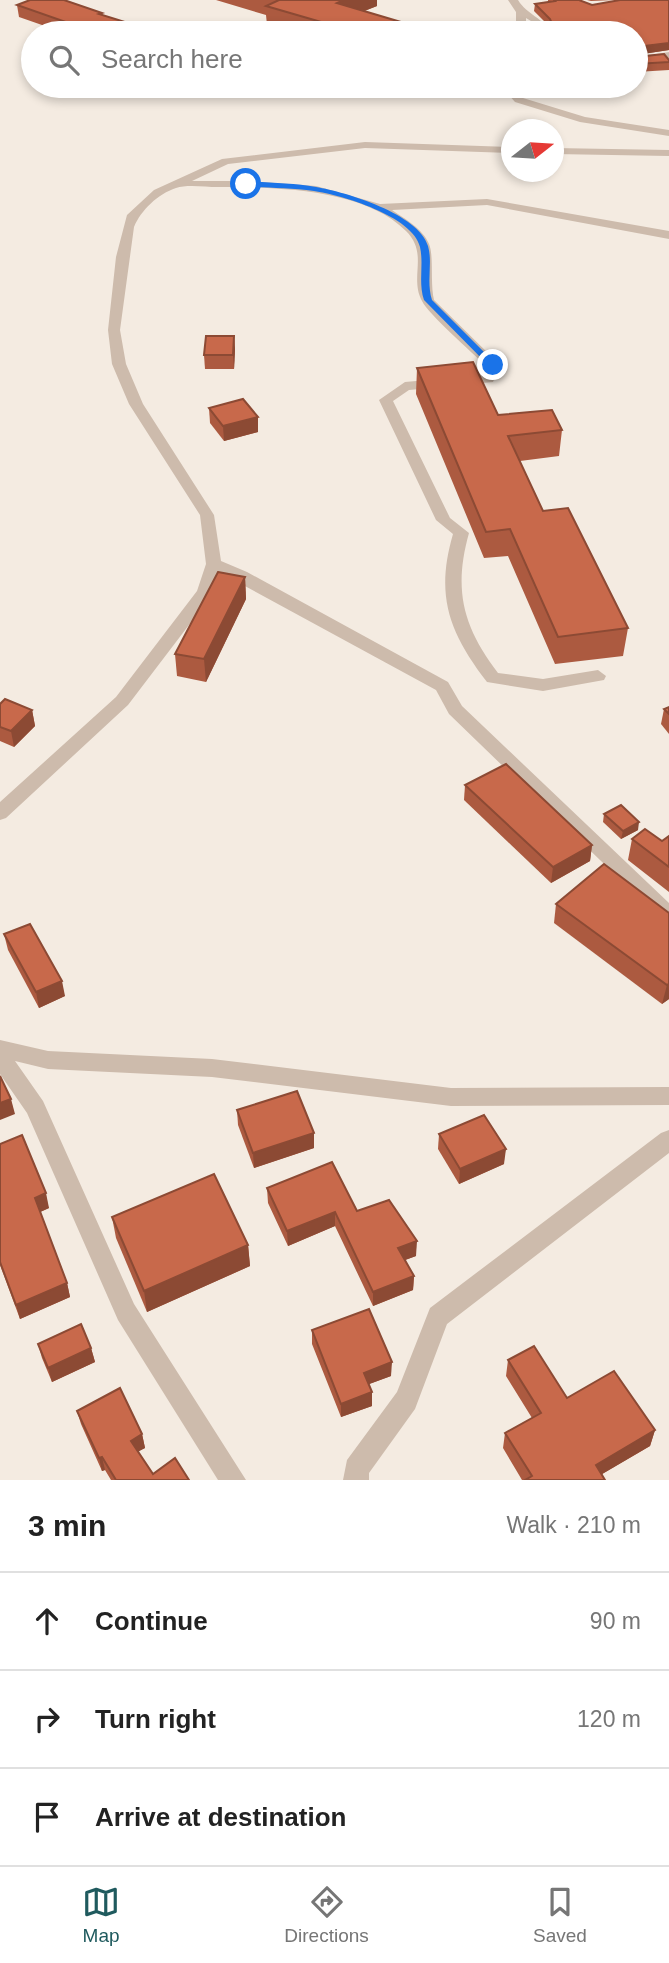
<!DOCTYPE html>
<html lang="en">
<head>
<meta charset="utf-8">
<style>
	body { margin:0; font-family:Arial,sans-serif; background:#f6f6f6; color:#222 }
	.compass { position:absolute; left:501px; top:119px; width:63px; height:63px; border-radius:50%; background:#fff; box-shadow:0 4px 10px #0003; rotate:73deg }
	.stop { position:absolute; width:21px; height:21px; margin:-16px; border:5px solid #1a73e8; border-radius:50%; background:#fff }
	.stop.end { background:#1a73e8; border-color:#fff; box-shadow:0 2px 7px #0008 }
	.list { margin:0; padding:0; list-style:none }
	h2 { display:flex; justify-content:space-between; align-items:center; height:91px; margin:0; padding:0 28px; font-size:30px }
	h2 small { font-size:23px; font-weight:400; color:#767676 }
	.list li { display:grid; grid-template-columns:46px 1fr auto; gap:21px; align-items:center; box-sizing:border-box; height:98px; padding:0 28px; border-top:2px solid #e0e0e0 }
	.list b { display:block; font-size:26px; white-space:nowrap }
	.list em { font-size:23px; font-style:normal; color:#767676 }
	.icon { flex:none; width:38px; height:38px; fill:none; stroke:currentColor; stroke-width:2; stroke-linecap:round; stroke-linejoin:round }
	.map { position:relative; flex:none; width:669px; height:1480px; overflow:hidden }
	.search { position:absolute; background:#fff; box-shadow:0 4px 10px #0003; left:21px; right:21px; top:21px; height:77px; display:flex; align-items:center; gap:18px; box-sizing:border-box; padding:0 24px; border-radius:38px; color:#767676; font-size:26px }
	.sheet { height:385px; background:#fff }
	nav { display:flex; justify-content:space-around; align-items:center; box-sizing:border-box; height:98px; border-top:2px solid #e0e0e0; background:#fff; font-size:19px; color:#767676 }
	nav a { display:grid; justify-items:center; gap:4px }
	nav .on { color:#1f5a5e }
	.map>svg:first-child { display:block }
</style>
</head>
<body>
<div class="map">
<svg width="669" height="1480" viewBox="0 0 669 1480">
	<rect width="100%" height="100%" fill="#f4ebe1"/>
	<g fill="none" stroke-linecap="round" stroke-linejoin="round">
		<!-- minor -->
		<g fill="#cdbbac" fill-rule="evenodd">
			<path d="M508 0H518C527 15 543 17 550 33H540L536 24 526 18V33H516V12Z"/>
			<polygon points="669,52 669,58 636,63 636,57"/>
			<polygon points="501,86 511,86 523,98 585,117 669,130 669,136 580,122 515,102"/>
			<path d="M365 142 512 147V153L365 148 228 164 192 181H246L316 186 380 204 487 199 669 231V239L487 205 392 210C405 219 423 229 429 244 434 255 430 284 434 300L500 365 493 382 409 390 393 401 450 518 469 533C453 590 463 627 498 673L543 679 598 670 606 676 604 680 543 691 487 682C449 632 435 596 453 534L436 520 379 400 405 382 483 375 486 366C472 352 429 315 422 301 409 277 429 254 406 231 364 188 274 187 218 187 205 187 187 184 176 188 158 194 141 210 134 227L120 330 126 364 143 404 214 515 221 561 247 572 448 682 462 706 669 903V923L662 920 449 714 436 690 219 572 211 596 128 705 6 818 0 820V802L116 697 197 591 206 564 200 515 129 404 112 364 108 330 116 257 127 215 154 190 222 159Z"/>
			<polygon points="554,148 669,150 669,156 554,154"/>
			<polygon points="0,1040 48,1051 212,1059 451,1088 669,1087 669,1105 451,1106 212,1077 48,1069 15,1061 43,1101 134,1304 246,1480 218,1480 118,1320 27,1113 0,1074"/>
			<polygon points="669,1130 669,1153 447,1324 415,1409 369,1473 369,1480 343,1480 347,1460 397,1392 430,1308 661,1133"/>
		</g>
	</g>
	<!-- wall -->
	<g fill="#ac5a40">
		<polygon points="216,0 377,0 377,6 364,11 411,33 294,33 267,25 266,15"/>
		<polygon points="548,0 579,0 592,5 669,0 669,50 636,55 636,33 551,33 551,30 549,26 534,11 535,4 548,2"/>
		<polygon points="587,0 614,0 591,1"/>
		<polygon points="17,5 102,15 160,33 65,33 19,17"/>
		<polygon points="636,57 669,60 669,70 636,72"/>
		<polygon points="234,336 235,350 234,369 205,369 204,355"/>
		<polygon points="417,368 498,415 562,430 559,456 520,461 543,511 628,628 623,656 555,664 508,556 484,558 416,394"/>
		<polygon points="209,408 258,432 224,441 210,423"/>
		<polygon points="245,577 246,599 206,682 177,676 175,654"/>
		<polygon points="0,704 32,710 35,726 14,747 0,741"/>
		<polygon points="669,707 669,734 661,724 664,709"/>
		<polygon points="465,785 592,845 590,861 551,883 464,800"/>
		<polygon points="604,814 638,830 621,839 603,822"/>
		<polygon points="669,836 669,892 628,860 632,839 662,841"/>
		<polygon points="556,904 669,913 669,999 662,1004 554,923"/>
		<polygon points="4,934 65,996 39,1008 8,950"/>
		<polygon points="237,1110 314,1148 254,1168 238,1125"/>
		<polygon points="439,1134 504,1164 459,1184 438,1149"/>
		<polygon points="0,1144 49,1208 40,1212 67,1283 70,1297 20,1319 0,1265"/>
		<polygon points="267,1188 357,1211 416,1256 405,1260 414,1276 413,1290 373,1306 335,1226 288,1246 268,1203"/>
		<polygon points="112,1217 248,1245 250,1266 147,1312 116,1238"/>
		<polygon points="312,1330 391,1376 369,1384 372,1392 372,1406 341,1417 312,1344"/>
		<polygon points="38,1344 91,1348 95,1362 52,1382 42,1358"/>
		<polygon points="508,1360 567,1398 655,1430 650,1446 602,1474 605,1480 522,1480 503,1448 505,1433 532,1418 506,1376"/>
		<polygon points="77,1411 142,1434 145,1448 138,1451 153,1474 189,1480 111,1480 105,1470 102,1471 81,1424"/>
	</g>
	<!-- shaded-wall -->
	<g fill="#8c4a34">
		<polygon points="344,0 377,0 377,6 337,22 337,3"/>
		<polygon points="411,25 411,33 394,33"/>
		<polygon points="669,43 669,50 636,55 636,47"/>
		<polygon points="234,336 235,350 234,369 233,355"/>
		<polygon points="258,417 258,432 224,441 223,426"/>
		<polygon points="245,577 246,599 206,682 204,659"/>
		<polygon points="32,710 35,726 14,747 11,731"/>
		<polygon points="639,822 638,830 621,839 623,831"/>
		<polygon points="592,845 590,861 551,883 553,867"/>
		<polygon points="62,981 65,996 39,1008 36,992"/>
		<polygon points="669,984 669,999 662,1004 667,985"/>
		<polygon points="11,1099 15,1114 0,1120 0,1103"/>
		<polygon points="314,1133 314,1148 254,1168 253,1153"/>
		<polygon points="506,1149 504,1164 459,1184 460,1169"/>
		<polygon points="46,1193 49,1208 38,1213 35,1198"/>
		<polygon points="335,1212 335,1226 288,1246 287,1231"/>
		<polygon points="417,1241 416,1256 397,1263 398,1248"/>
		<polygon points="248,1245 250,1266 147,1312 144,1291"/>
		<polygon points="414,1276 413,1290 373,1306 373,1292"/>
		<polygon points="67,1283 70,1297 20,1319 16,1305"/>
		<polygon points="91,1348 95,1362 52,1382 48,1368"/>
		<polygon points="392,1362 391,1376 364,1386 364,1373"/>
		<polygon points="372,1392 372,1406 341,1417 341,1404"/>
		<polygon points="655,1430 650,1446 592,1480 596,1465"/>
		<polygon points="142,1434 145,1448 134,1454 131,1441"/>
		<polygon points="102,1457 105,1470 102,1471 99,1458"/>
	</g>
	<!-- building -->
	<g fill="#c8694b" stroke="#8c4a34" stroke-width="2">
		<polygon points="30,0 64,0 102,13 99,14 160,33 97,33 17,5"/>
		<polygon points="279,0 344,0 337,3 411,25 394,33 359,33 266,6"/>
		<polygon points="554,0 579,0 592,5 620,0 669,0 669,43 636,47 636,33 555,33 551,28 553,26 550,19 535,4 555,1"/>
		<polygon points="664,54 669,60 669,62 636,64 636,57"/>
		<polygon points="206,336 234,336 233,355 204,355"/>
		<polygon points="473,362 498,415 552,410 562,430 508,436 543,511 568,508 628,628 558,637 510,529 486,532 417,368"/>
		<polygon points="243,399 258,417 223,426 209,408"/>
		<polygon points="218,572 245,577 204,659 175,654"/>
		<polygon points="5,699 32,710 11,731 0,727 0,704"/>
		<polygon points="669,707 669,714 664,709"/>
		<polygon points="506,764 592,845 553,867 465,785"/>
		<polygon points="621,805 639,822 623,831 604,814"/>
		<polygon points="645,829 662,841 669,836 669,867 632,839"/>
		<polygon points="604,864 669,913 669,984 667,985 556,904"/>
		<polygon points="30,924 62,981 36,992 4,934"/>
		<polygon points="0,1076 11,1099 0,1103"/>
		<polygon points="297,1091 314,1133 253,1153 237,1110"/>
		<polygon points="484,1115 506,1149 460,1169 439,1134"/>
		<polygon points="22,1135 46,1193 35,1198 67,1283 16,1305 0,1262 0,1144"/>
		<polygon points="332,1162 357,1211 389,1200 417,1241 398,1248 414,1276 373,1292 335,1212 287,1231 267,1188"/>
		<polygon points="214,1174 248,1245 144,1291 112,1217"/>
		<polygon points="369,1309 392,1362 364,1373 372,1392 341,1404 312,1330"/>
		<polygon points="81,1324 91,1348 48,1368 38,1344"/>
		<polygon points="534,1346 567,1398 614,1371 655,1430 596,1465 605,1480 525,1480 532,1476 505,1433 541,1413 508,1360"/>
		<polygon points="120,1388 142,1434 131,1441 153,1474 175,1458 189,1480 116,1480 102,1457 99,1458 77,1411"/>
	</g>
	<!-- route -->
	<path fill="#1a73e8" d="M246 181C269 183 294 183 316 187 346 192 419 214 428 246 433 263 426 281 432 300L496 364V367H490L424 300C418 282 424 265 420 247 413 216 341 195 314 191 290 187 266 189 243 185Z"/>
</svg>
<svg class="compass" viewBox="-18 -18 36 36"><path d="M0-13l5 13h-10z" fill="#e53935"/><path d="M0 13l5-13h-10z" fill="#767676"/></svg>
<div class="stop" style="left:246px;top:184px"></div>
<div class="stop end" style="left:493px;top:365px"></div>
<div class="search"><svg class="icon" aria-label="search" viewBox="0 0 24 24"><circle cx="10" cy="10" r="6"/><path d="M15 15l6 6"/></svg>Search here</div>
</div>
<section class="sheet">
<h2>3 min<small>Walk · 210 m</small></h2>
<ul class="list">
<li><svg class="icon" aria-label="ahead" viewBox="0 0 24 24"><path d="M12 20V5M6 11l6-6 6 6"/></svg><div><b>Continue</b></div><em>90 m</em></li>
<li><svg class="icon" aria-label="right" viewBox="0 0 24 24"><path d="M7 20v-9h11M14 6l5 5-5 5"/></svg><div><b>Turn right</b></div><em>120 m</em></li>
<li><svg class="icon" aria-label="arrive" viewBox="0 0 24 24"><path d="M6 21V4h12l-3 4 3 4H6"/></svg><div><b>Arrive at destination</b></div></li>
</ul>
</section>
<nav>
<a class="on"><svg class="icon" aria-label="map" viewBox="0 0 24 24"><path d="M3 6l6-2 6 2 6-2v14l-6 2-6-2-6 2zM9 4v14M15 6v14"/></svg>Map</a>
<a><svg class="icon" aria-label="directions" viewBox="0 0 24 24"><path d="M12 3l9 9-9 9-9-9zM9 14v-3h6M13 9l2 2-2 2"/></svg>Directions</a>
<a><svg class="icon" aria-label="saved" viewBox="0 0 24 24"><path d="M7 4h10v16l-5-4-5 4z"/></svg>Saved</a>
</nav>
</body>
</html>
